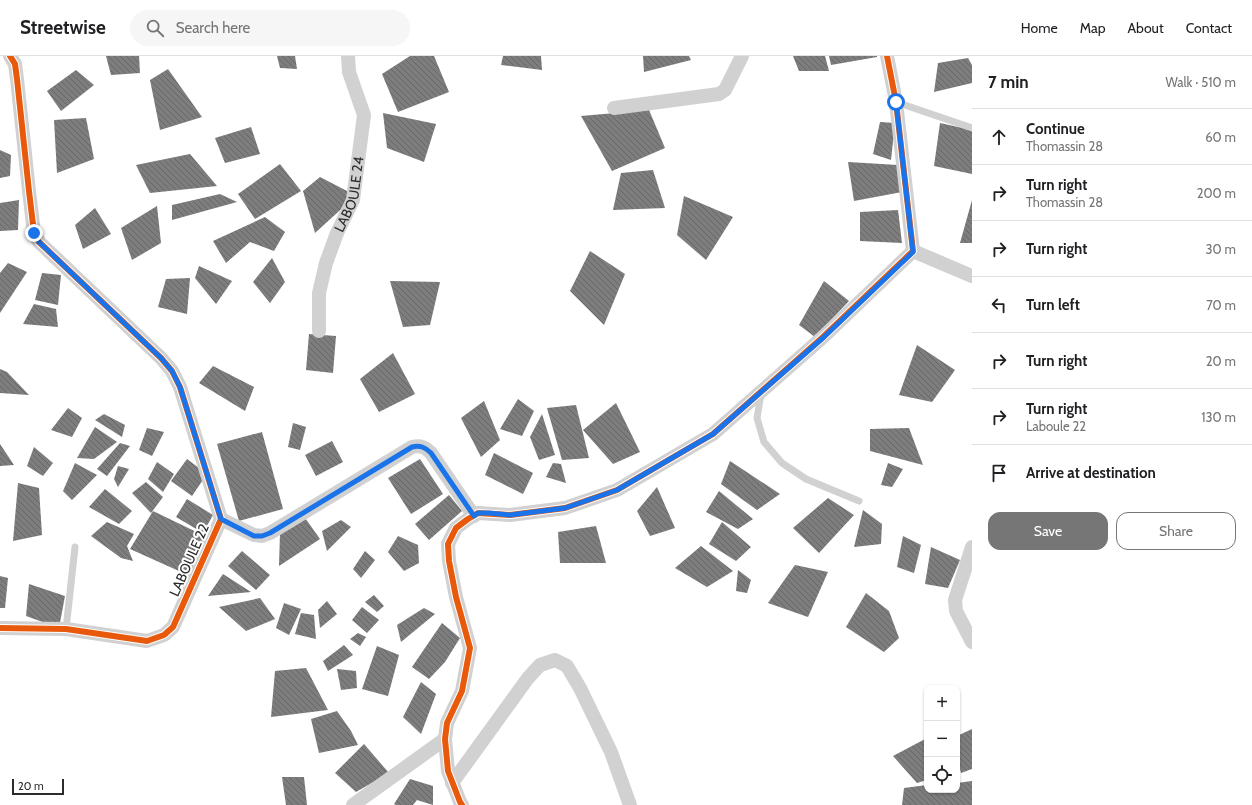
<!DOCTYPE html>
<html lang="en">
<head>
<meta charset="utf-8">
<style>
	body { margin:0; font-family:Cabin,sans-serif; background:#f6f6f6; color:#202124 }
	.controls { position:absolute; right:12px; bottom:12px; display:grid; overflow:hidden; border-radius:8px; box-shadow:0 1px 3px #0004 }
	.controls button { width:36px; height:36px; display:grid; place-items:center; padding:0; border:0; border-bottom:1px solid #e0e0e0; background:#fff; color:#202124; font:20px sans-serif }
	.scale { position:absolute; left:12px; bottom:10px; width:52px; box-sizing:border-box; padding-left:4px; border:2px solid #2c2c2c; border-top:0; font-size:11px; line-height:14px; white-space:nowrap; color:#2c2c2c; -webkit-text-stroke:3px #fff; paint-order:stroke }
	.stop { position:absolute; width:12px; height:12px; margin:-9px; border:3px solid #1a73e8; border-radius:50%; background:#fff }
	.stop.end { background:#1a73e8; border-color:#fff; box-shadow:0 1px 4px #0008 }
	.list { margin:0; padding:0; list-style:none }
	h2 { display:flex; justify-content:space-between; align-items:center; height:52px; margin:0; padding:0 16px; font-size:17px }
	h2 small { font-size:13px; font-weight:400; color:#757577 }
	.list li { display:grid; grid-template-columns:26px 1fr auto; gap:12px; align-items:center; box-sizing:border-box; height:56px; padding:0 16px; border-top:1px solid #e0e0e0 }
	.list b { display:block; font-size:15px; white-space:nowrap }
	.list p { margin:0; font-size:13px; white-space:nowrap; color:#757577 }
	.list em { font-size:13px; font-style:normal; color:#757577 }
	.actions { display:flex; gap:8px; padding:12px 16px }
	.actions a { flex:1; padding:9px 0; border:1px solid #767676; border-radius:12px; text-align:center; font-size:14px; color:#767676 }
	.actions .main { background:#767676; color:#fff }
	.icon { flex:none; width:22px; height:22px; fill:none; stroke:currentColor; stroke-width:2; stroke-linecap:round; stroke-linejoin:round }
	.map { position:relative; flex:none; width:972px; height:749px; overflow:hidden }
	header { display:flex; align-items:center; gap:24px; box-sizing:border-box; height:56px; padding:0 20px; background:#fff; border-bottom:1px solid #e0e0e0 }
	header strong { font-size:19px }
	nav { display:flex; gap:22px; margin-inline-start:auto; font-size:14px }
	.search { width:280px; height:36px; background:#f6f6f6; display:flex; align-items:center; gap:10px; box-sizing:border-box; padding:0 14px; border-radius:22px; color:#757577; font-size:15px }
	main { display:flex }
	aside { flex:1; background:#fff }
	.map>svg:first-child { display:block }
</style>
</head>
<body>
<header>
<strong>Streetwise</strong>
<div class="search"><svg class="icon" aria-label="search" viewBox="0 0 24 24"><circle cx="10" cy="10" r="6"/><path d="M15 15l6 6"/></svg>Search here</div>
<nav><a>Home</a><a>Map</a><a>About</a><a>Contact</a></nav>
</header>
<main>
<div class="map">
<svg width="972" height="749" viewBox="0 0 972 749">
	<defs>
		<pattern id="building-back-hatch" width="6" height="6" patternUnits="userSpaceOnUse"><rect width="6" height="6" fill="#7d7d7d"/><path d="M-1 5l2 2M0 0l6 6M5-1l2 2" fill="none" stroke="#676767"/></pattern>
	</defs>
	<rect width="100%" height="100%" fill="#fff"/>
	<!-- building -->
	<g fill="url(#building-back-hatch)">
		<polygon points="106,0 139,0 140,17 111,19"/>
		<polygon points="277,0 295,0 297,13 280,12"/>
		<polygon points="410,0 434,0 449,36 398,56 382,18"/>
		<polygon points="503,0 541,0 542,14 501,9"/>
		<polygon points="643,0 689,0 691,4 644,16"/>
		<polygon points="793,0 825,0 829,15 799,15"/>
		<polygon points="829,0 877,0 877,1 831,9"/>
		<polygon points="968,2 972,9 972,27 934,36 938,7"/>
		<polygon points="168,13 202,61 160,74 150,24"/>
		<polygon points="76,14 94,29 61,55 47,35"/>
		<polygon points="649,54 665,92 612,115 581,60"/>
		<polygon points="383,57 436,68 424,106 387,92"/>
		<polygon points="86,62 94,103 57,117 54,64"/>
		<polygon points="880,66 895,67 891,104 873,98"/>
		<polygon points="940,67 972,74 972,118 934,110"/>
		<polygon points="251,71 260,98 225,107 215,82"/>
		<polygon points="0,94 11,99 10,120 0,122"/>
		<polygon points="190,98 217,130 150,137 136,109"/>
		<polygon points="848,106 898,109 902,136 854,145"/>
		<polygon points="280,108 301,135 255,163 238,138"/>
		<polygon points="653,114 665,152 613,154 621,117"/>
		<polygon points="320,121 347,135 350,145 315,177 303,135"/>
		<polygon points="220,138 237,146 172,164 172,149"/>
		<polygon points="684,140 733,161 706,204 677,179"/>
		<polygon points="19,144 18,174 0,175 0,147"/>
		<polygon points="972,144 972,187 960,187"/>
		<polygon points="157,150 161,187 132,204 121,172"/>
		<polygon points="95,152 111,178 83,193 75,169"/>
		<polygon points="898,154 902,187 860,185 860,156"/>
		<polygon points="265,161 285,176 274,195 250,186 226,207 213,185"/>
		<polygon points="590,195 625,218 604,269 570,235"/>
		<polygon points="272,202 285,226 270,247 253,226"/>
		<polygon points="8,207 27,216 0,257 0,217"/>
		<polygon points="199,210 232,225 216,248 195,222"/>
		<polygon points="42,217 61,219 58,249 35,244"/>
		<polygon points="190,222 187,258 158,251 166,223"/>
		<polygon points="390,225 440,226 430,269 403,271"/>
		<polygon points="824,225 849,245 815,281 799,269"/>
		<polygon points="34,248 56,253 58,271 23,268"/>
		<polygon points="309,278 336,280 333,317 306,314"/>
		<polygon points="917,289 955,314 932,346 899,339"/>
		<polygon points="393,297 415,338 379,356 360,323"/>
		<polygon points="213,310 254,331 245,355 199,327"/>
		<polygon points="0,313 7,316 29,339 0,337"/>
		<polygon points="518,343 534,355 522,380 500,373"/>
		<polygon points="484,345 500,384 481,401 461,362"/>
		<polygon points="616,347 640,396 613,408 583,374"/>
		<polygon points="576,349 589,402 562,404 547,352"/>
		<polygon points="68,352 82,362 72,381 51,374"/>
		<polygon points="104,358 125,369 122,381 95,364"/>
		<polygon points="542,358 555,399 539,404 530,381"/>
		<polygon points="293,367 306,371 300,394 288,391"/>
		<polygon points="95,371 117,386 94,403 77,402"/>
		<polygon points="147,372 164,376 152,400 139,394"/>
		<polygon points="909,372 923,409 870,395 870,373"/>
		<polygon points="262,376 283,453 239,465 217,388"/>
		<polygon points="332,385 343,406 316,420 305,399"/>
		<polygon points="120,387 130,390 107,420 97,413"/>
		<polygon points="0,388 14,409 0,410"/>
		<polygon points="34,391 53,407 43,420 27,410"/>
		<polygon points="494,397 533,417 523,438 485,419"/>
		<polygon points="187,403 207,418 192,440 171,425"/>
		<polygon points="420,403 443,438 411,458 388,422"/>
		<polygon points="730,405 780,438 757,454 721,428"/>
		<polygon points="157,406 174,418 163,436 148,423"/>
		<polygon points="75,407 97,419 72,444 63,435"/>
		<polygon points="553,407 561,408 566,427 546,421"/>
		<polygon points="888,407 903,413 892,431 881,429"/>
		<polygon points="118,410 129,413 118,431 114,423"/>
		<polygon points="146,426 163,441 151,457 132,437"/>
		<polygon points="18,427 39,432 42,479 13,485"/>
		<polygon points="657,431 675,472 650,480 637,455"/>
		<polygon points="105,433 132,455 119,468 89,451"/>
		<polygon points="719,435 753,463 738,473 706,456"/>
		<polygon points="449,439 462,455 429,484 415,468"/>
		<polygon points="828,442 854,459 819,497 793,472"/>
		<polygon points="187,443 213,459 203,477 176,461"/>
		<polygon points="863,454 882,468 881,488 854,491"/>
		<polygon points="153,455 211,483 190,520 130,493"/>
		<polygon points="303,459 320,483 279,510 280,477"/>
		<polygon points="341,464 351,471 327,495 322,475"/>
		<polygon points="107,466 134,478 127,490 133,505 121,502 91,480"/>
		<polygon points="722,466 751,491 736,505 709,488"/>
		<polygon points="596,470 606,507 560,507 558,476"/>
		<polygon points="398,480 418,489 419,507 404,515 388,496"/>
		<polygon points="903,480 921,489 914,517 897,511"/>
		<polygon points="701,490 733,515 707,531 675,512"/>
		<polygon points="931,491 960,504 948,532 925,528"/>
		<polygon points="242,495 270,519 256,534 228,510"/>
		<polygon points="365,495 375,504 361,522 353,513"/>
		<polygon points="795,509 828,516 808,561 768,547"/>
		<polygon points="738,514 751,524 747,537 736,535"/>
		<polygon points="223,518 251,536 208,540"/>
		<polygon points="0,520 8,522 5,552 0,552"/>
		<polygon points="29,528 65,540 59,572 26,560"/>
		<polygon points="866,537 889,555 899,582 884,596 846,571"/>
		<polygon points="374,539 384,550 377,556 365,546"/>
		<polygon points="260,542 275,563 246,575 219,551"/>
		<polygon points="327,545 337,558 320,572 318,554"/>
		<polygon points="284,547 301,553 289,579 276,572"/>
		<polygon points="362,551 379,564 367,577 352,564"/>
		<polygon points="424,552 435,558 401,586 397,569"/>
		<polygon points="301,557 314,559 316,583 295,578"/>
		<polygon points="442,567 460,582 445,606 429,623 412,611"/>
		<polygon points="358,577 366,581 360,590 350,583"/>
		<polygon points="344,589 353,599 328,615 323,605"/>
		<polygon points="377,590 399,599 388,640 362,633"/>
		<polygon points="306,612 328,654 271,661 275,615"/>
		<polygon points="337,613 356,615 357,632 341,634"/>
		<polygon points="421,626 436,638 421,678 403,661"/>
		<polygon points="337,655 351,675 358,689 319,697 311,663"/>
		<polygon points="972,673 972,713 961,717 957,700 957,680"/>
		<polygon points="927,682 927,724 917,727 893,700"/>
		<polygon points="364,688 389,717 356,736 335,717"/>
		<polygon points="282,721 304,721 307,749 286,749"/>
		<polygon points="410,723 433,730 433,749 417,744 413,749 396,749 394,748"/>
		<polygon points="972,725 972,749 902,749 904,732 927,729 927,734 957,734 957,727"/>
	</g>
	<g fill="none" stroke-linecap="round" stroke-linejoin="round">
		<!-- service -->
		<g stroke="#d1d1d1" stroke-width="7">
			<polyline points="896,46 972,72"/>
			<polyline points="761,338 757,362 764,386 782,407 806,423 859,445"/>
			<polyline points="66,573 75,491"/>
		</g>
		<!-- minor -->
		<g stroke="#d1d1d1" stroke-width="14">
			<polyline points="614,52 719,38 725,34 742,0"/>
			<polyline points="913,195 972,220"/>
			<path id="s1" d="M319 275V237L326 207 337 177 353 144 364 59 349 16 348 0"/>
			<path d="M221 463 254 479 262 480 270 477 412 391C421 389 425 391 431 397L474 460"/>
			<polyline points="972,491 955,544 956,555 972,586"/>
			<polyline points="0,572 66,573 147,585 164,579 173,571 221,463 180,331 172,315 161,302 39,186 34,177 29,135 17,23 15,8 10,0"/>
			<polyline points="452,727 528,622 540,609 555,604 567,610 580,632 611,696 630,749"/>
			<polyline points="353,749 445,683"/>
			<polyline points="462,749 460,746 448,715 445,683 447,667 462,635 470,592 456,541 449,505 448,488 456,472 468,463 478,457 510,459 565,452 617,434 713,378 823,281 913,195 896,46 887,0"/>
		</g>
		<!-- cycleway casing -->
		<g stroke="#fff" stroke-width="8">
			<g id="cycleway">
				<polyline points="0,572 66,573 147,585 164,579 173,571 221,463 180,331 172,315 161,302 39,186 34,177 29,135 17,23 15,8 10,0"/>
				<polyline points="462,749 460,746 448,715 445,683 447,667 462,635 470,592 456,541 449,505 448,488 456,472 468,463 478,457 510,459 565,452 617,434 713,378 823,281 913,195 896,46 887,0"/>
			</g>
		</g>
		<!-- cycleway -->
		<use href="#cycleway" stroke="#e8590c" stroke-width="6"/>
	</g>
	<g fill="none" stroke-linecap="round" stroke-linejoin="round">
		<!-- route -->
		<path stroke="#1a73e8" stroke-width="5" d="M34 177 39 186 161 302 172 315 180 331 221 463 254 480H262L270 477 412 391C420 389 425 391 431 397L474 460 478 457H489L510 459 565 452 617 434 713 378 824 281 913 196 896 46"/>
	</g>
	<g text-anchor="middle" stroke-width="4" stroke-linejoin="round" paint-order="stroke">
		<!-- street labels -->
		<g font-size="14" fill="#2c2c2c" stroke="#fff">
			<text dy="5" stroke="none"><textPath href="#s1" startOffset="142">LABOULE 24</textPath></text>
			<text transform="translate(189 504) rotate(-66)" y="5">LABOULE 22</text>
		</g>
	</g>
</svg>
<div class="controls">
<button>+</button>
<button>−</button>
<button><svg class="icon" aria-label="locate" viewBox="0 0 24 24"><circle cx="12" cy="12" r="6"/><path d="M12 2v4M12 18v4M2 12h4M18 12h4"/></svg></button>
</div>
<div class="scale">20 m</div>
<div class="stop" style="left:896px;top:46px"></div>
<div class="stop end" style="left:34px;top:177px"></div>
</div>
<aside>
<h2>7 min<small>Walk · 510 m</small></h2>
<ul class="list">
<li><svg class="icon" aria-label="ahead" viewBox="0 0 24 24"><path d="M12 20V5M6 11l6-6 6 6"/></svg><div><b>Continue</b><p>Thomassin 28</p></div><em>60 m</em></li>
<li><svg class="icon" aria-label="right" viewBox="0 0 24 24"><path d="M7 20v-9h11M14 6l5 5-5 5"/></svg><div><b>Turn right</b><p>Thomassin 28</p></div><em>200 m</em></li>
<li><svg class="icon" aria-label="right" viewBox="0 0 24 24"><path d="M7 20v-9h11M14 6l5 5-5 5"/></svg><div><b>Turn right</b></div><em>30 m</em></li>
<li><svg class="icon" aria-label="left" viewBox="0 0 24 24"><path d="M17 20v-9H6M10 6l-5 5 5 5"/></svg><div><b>Turn left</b></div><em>70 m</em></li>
<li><svg class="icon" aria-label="right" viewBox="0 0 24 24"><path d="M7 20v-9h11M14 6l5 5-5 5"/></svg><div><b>Turn right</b></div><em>20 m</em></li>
<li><svg class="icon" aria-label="right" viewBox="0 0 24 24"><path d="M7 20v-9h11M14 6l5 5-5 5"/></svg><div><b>Turn right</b><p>Laboule 22</p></div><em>130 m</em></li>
<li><svg class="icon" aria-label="arrive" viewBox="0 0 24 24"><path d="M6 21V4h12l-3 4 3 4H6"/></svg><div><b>Arrive at destination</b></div></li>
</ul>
<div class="actions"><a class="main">Save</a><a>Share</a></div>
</aside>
</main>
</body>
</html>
